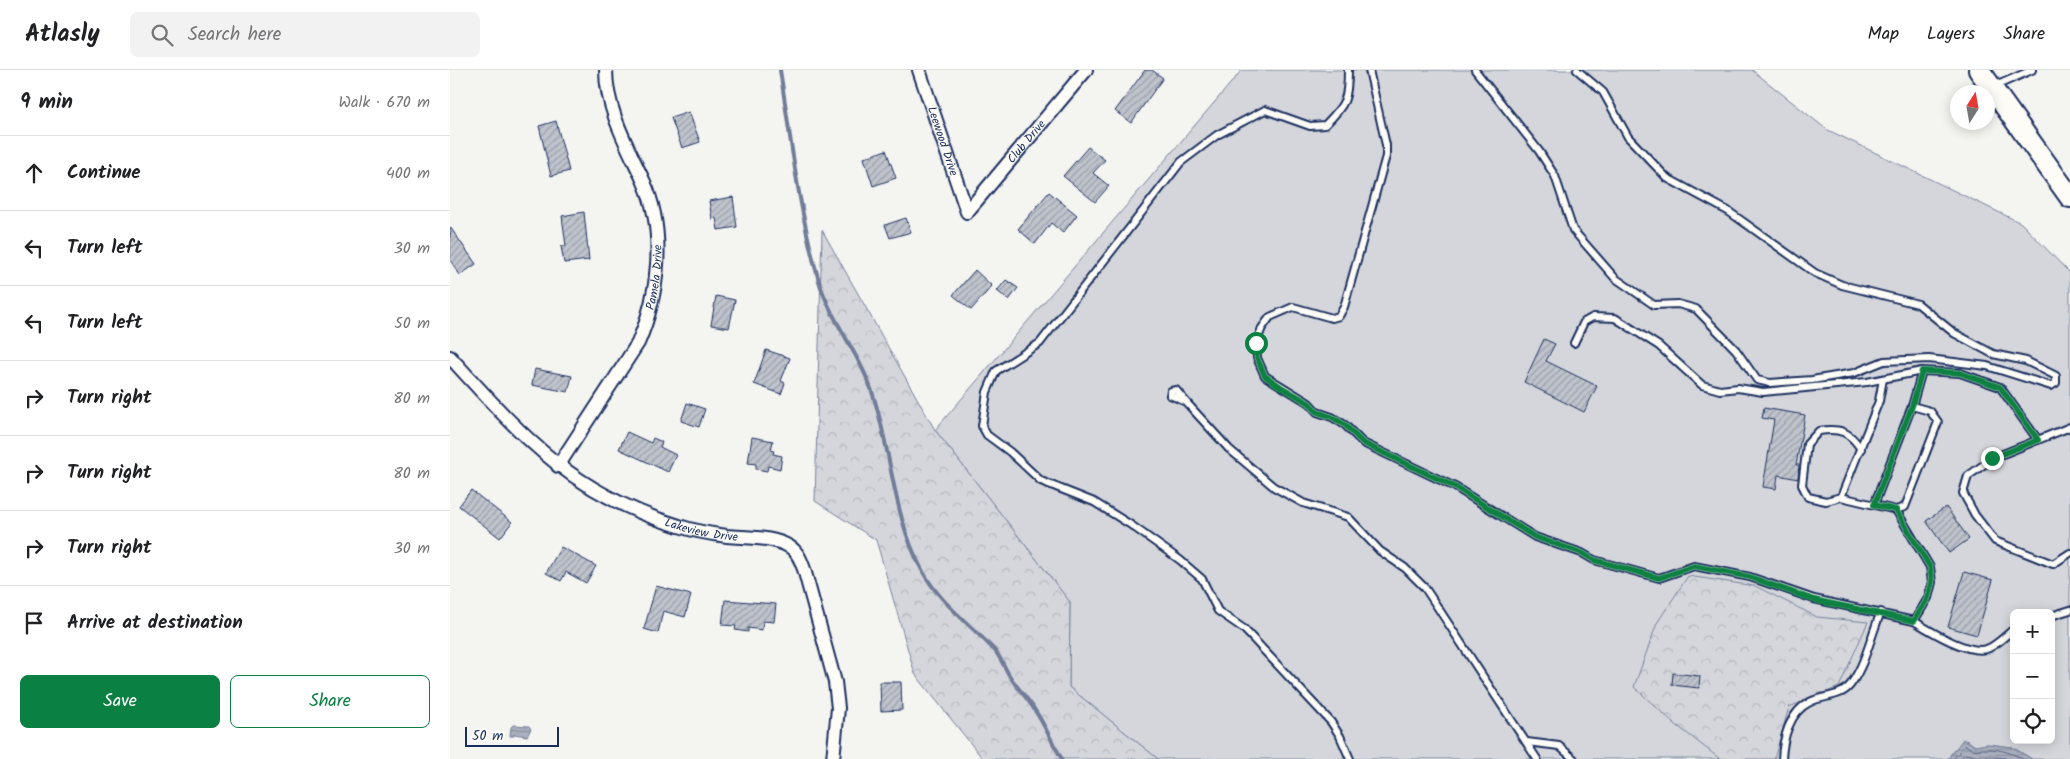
<!DOCTYPE html>
<html lang="en">
<head>
<meta charset="utf-8">
<style>
	body { margin:0; font-family:Kalam,sans-serif; background:#f2f2f2; color:#202124 }
	.controls { position:absolute; right:15px; bottom:15px; display:grid; overflow:hidden; border-radius:8px; box-shadow:0 2px 12px #0003 }
	.controls button { width:45px; height:45px; display:grid; place-items:center; padding:0; border:0; border-bottom:1px solid #e0e0e0; background:#fff; color:#202124; font:25px sans-serif }
	.compass { position:absolute; left:1500px; top:15px; width:45px; height:45px; border-radius:50%; background:#fff; box-shadow:0 2px 12px #0003; rotate:11deg }
	.scale { position:absolute; left:15px; bottom:12px; width:94px; box-sizing:border-box; padding-left:5px; border:2px solid #1b2f5e; border-top:0; font-size:14px; line-height:18px; white-space:nowrap; color:#1b2f5e; -webkit-text-stroke:4px #fdfcf7; paint-order:stroke }
	.stop { position:absolute; width:15px; height:15px; margin:-11px; border:4px solid #0b8043; border-radius:50%; background:#fff }
	.stop.end { background:#0b8043; border-color:#fff; box-shadow:0 1px 5px #0008 }
	.list { margin:0; padding:0; list-style:none }
	h2 { display:flex; justify-content:space-between; align-items:center; height:65px; margin:0; padding:0 20px; font-size:21px }
	h2 small { font-size:16px; font-weight:400; color:#757577 }
	.list li { display:grid; grid-template-columns:32px 1fr auto; gap:15px; align-items:center; box-sizing:border-box; height:75px; padding:0 20px; border-top:1px solid #e0e0e0 }
	.list b { display:block; font-size:19px; white-space:nowrap }
	.list em { font-size:16px; font-style:normal; color:#757577 }
	.actions { display:flex; gap:10px; padding:15px 20px }
	.actions a { flex:1; padding:11px 0; border:1px solid #0b8043; border-radius:8px; text-align:center; font-size:18px; color:#0b8043 }
	.actions .main { background:#0b8043; color:#fff }
	.icon { flex:none; width:28px; height:28px; fill:none; stroke:currentColor; stroke-width:2; stroke-linecap:round; stroke-linejoin:round }
	.map { position:relative; flex:none; width:1620px; height:689px; overflow:hidden }
	header { display:flex; align-items:center; gap:30px; box-sizing:border-box; height:70px; padding:0 25px; background:#fff; border-bottom:1px solid #e0e0e0 }
	header strong { font-size:24px }
	nav { display:flex; gap:28px; margin-inline-start:auto; font-size:18px }
	.search { width:350px; height:45px; background:#f2f2f2; display:flex; align-items:center; gap:12px; box-sizing:border-box; padding:0 18px; border-radius:8px; color:#757577; font-size:19px }
	main { display:flex }
	aside { flex:1; background:#fff }
	.map>svg:first-child { display:block }
</style>
</head>
<body>
<header>
<strong>Atlasly</strong>
<div class="search"><svg class="icon" aria-label="search" viewBox="0 0 24 24"><circle cx="10" cy="10" r="6"/><path d="M15 15l6 6"/></svg>Search here</div>
<nav><a>Map</a><a>Layers</a><a>Share</a></nav>
</header>
<main>
<aside>
<h2>9 min<small>Walk · 670 m</small></h2>
<ul class="list">
<li><svg class="icon" aria-label="ahead" viewBox="0 0 24 24"><path d="M12 20V5M6 11l6-6 6 6"/></svg><div><b>Continue</b></div><em>400 m</em></li>
<li><svg class="icon" aria-label="left" viewBox="0 0 24 24"><path d="M17 20v-9H6M10 6l-5 5 5 5"/></svg><div><b>Turn left</b></div><em>30 m</em></li>
<li><svg class="icon" aria-label="left" viewBox="0 0 24 24"><path d="M17 20v-9H6M10 6l-5 5 5 5"/></svg><div><b>Turn left</b></div><em>50 m</em></li>
<li><svg class="icon" aria-label="right" viewBox="0 0 24 24"><path d="M7 20v-9h11M14 6l5 5-5 5"/></svg><div><b>Turn right</b></div><em>80 m</em></li>
<li><svg class="icon" aria-label="right" viewBox="0 0 24 24"><path d="M7 20v-9h11M14 6l5 5-5 5"/></svg><div><b>Turn right</b></div><em>80 m</em></li>
<li><svg class="icon" aria-label="right" viewBox="0 0 24 24"><path d="M7 20v-9h11M14 6l5 5-5 5"/></svg><div><b>Turn right</b></div><em>30 m</em></li>
<li><svg class="icon" aria-label="arrive" viewBox="0 0 24 24"><path d="M6 21V4h12l-3 4 3 4H6"/></svg><div><b>Arrive at destination</b></div></li>
</ul>
<div class="actions"><a class="main">Save</a><a>Share</a></div>
</aside>
<div class="map">
<svg width="1620" height="689" viewBox="0 0 1620 689">
	<defs>
		<pattern id="forest-crowns" width="20" height="18" patternUnits="userSpaceOnUse" patternTransform="scale(1.25)"><rect width="20" height="18" fill="#d4d6db"/><path d="M2 6a3 3 0 1 1 6 0M12 15a3 3 0 1 1 6 0" fill="none" stroke="#b5b8be"/></pattern>
		<pattern id="water-rules" width="6" height="5" patternUnits="userSpaceOnUse" patternTransform="scale(1.25)"><rect width="6" height="5" fill="#aab0bf"/><path d="M0 2.5h6" fill="none" stroke="#8a909e"/></pattern>
		<pattern id="building-hatch" width="6" height="6" patternUnits="userSpaceOnUse" patternTransform="scale(1.25)"><rect width="6" height="6" fill="#bfc3cc"/><path d="M-1 1l2-2M0 6l6-6M5 7l2-2" fill="none" stroke="#9a9fa9"/></pattern>
	</defs>
	<rect width="100%" height="100%" fill="#f4f4f1"/>
	<filter id="ink" filterUnits="userSpaceOnUse"><feTurbulence type="fractalNoise" baseFrequency=".02" numOctaves="2"/><feDisplacementMap in="SourceGraphic" scale="10" xChannelSelector="R" yChannelSelector="G"/><feConvolveMatrix kernelMatrix="1 2 1 2 8 2 1 2 1" color-interpolation-filters="sRGB"/></filter>
	<g filter="url(#ink)">
		<!-- grass -->
		<path fill="#d4d6db" stroke="#78829c" fill-rule="evenodd" d="M792 0H1302L1376 59 1571 153 1620 203V689H1582L1562 677 1538 674 1525 676 1517 670 1502 682 1498 689H708L619 617 620 532 485 360ZM1564 543H1601V670H1564Z"/>
		<!-- forest -->
		<g fill="url(#forest-crowns)" stroke="#78829c">
			<polygon points="372,160 485,360 620,532 619,617 708,689 533,689 465,604 426,470 365,431"/>
			<polygon points="1238,506 1305,516 1367,547 1418,552 1389,617 1339,637 1324,689 1270,689 1225,654 1184,617 1207,553"/>
		</g>
		<!-- water -->
		<g fill="url(#water-rules)" stroke="#717c98">
			<polygon points="63,655 79,656 81,659 77,666 64,664 64,666 60,666 61,657"/>
			<polygon points="1513,669 1525,676 1538,674 1562,677 1582,689 1498,689"/>
		</g>
		<g fill="none" stroke-linecap="round" stroke-linejoin="round">
			<!-- shore -->
			<g stroke="#546385" stroke-width="1">
				<path d="M1503 689 1515 675C1526 682 1525 679 1538 679 1550 679 1562 683 1573 689"/>
				<path d="M1510 689 1516 684C1528 689 1545 685 1560 689"/>
			</g>
			<!-- stream -->
			<path stroke="#717c98" stroke-width="4" d="M330 0C341 70 349 142 369 211 381 252 412 286 424 328 442 385 443 446 472 500 490 534 521 554 546 582 551 589 555 598 559 605 566 617 577 627 584 639 595 655 602 673 612 689"/>
		</g>
		<!-- building -->
		<g fill="url(#building-hatch)" stroke="#1b2f5e">
			<polygon points="695,0 702,0 713,8 681,53 665,41"/>
			<polygon points="239,42 250,72 232,78 221,48"/>
			<polygon points="106,51 119,101 101,106 89,56"/>
			<polygon points="638,77 655,90 643,103 659,116 645,132 613,106"/>
			<polygon points="436,80 446,108 423,116 414,88"/>
			<polygon points="599,122 627,145 613,163 601,153 585,174 568,159"/>
			<polygon points="283,127 287,157 268,160 266,148 262,149 259,131"/>
			<polygon points="134,142 139,190 114,193 111,176 116,176 112,146"/>
			<polygon points="456,148 461,162 440,168 435,155"/>
			<polygon points="0,157 26,194 10,205 0,190"/>
			<polygon points="525,200 542,216 521,240 503,225"/>
			<polygon points="556,210 568,218 559,230 547,221"/>
			<polygon points="266,226 285,230 279,258 261,255"/>
			<polygon points="1094,269 1105,274 1096,291 1147,316 1134,342 1074,312"/>
			<polygon points="316,280 340,288 331,311 335,313 331,324 304,314"/>
			<polygon points="85,299 122,306 118,322 82,315"/>
			<polygon points="237,333 255,339 249,357 231,351"/>
			<polygon points="1314,338 1355,345 1346,395 1349,395 1348,409 1328,405 1326,419 1313,417 1324,350 1312,348"/>
			<polygon points="177,362 201,373 203,368 212,372 210,377 226,385 218,402 169,379"/>
			<polygon points="302,367 323,371 321,380 324,381 323,384 332,386 330,399 318,396 317,401 306,399 306,394 298,393"/>
			<polygon points="21,420 62,452 50,468 9,436"/>
			<polygon points="1496,437 1519,469 1499,483 1476,451"/>
			<polygon points="111,477 146,496 136,513 116,502 111,511 96,503"/>
			<polygon points="1514,502 1543,510 1527,565 1498,557"/>
			<polygon points="206,516 241,525 235,547 213,541 208,563 194,559"/>
			<polygon points="275,530 326,534 324,552 313,551 312,560 298,558 298,562 285,560 286,556 272,555"/>
			<polygon points="1223,603 1250,606 1249,618 1222,615"/>
			<polygon points="430,612 451,612 452,640 431,641"/>
		</g>
		<g fill="none" stroke-linecap="round" stroke-linejoin="round">
			<!-- service casing -->
			<g stroke="#1b2f5e" stroke-width="10">
				<g id="service">
					<path d="M898 0C898 29 896 34 875 55L860 56 815 40 767 65 731 92 590 273 546 301 537 322 532 356 537 365 560 382 591 411 644 432 681 455 730 490 752 509 768 541 794 559 881 652 890 666 900 689"/>
					<polyline points="919,0 936,75 936,86 894,237 889,246 882,248 843,237 820,247 812,258 806,273 807,288 815,306 859,333 867,342 882,347 895,355 913,373 1005,417 1085,467 1132,483 1144,490 1209,508 1244,496 1300,507 1364,529 1464,551 1478,528 1482,512 1480,497 1446,440"/>
					<polyline points="1025,0 1089,81 1105,106 1123,160 1165,208 1204,235 1228,234 1246,239 1286,280 1307,310 1320,313 1362,310 1404,303 1434,291 1479,289 1537,296 1601,316 1606,313 1606,306 1576,291 1543,284 1504,263 1468,234 1392,215 1365,203 1278,141 1217,108 1178,67 1153,22 1127,0"/>
					<polyline points="1543,17 1582,0"/>
					<polyline points="1124,273 1134,252 1143,247 1165,248 1209,276 1252,315 1270,320 1288,318 1313,322 1417,312 1472,301 1510,303 1550,317 1588,370"/>
					<polyline points="736,332 720,325 721,321 726,320 736,332 779,379 824,417 853,433 898,447 930,481 955,498 975,518 1087,689"/>
					<polyline points="1462,336 1472,301"/>
					<polyline points="1620,357 1543,388 1518,406 1513,423 1525,445 1545,471 1603,494 1620,483"/>
					<path d="M1411 379C1399 361 1390 358 1369 361L1357 374 1352 415 1358 427 1376 431 1391 427 1446 440 1455 437 1488 352 1480 341 1462 336 1424 435"/>
					<polyline points="1391,427 1429,331 1433,309"/>
					<polyline points="1601,546 1620,540"/>
					<path d="M1464 551C1480 561 1522 587 1539 578 1548 574 1556 565 1564 559"/>
					<polyline points="1077,672 1109,676 1124,689"/>
					<path d="M1332 689C1333 669 1339 642 1360 632 1373 625 1391 628 1401 614 1416 593 1421 565 1431 542"/>
				</g>
			</g>
			<!-- minor casing -->
			<g stroke="#1b2f5e" stroke-width="16">
				<g id="minor">
					<path id="s1" d="M469 0 517 142 636 0"/>
					<path id="s2" d="M0 287C72 366 122 424 229 456 244 461 261 464 277 466 297 468 322 466 340 477 348 482 351 491 354 499L385 612 388 638 383 689"/>
					<path id="s3" d="M108 396 188 273C209 225 216 162 194 112 178 77 156 40 156 0"/>
				</g>
			</g>
			<!-- trunk casing -->
			<g stroke="#1b2f5e" stroke-width="24">
				<polyline id="trunk" points="1529,0 1620,127"/>
			</g>
			<!-- service -->
			<use href="#service" stroke="#fdfcf7" stroke-width="6"/>
			<!-- minor -->
			<use href="#minor" stroke="#fdfcf7" stroke-width="12"/>
			<!-- trunk -->
			<use href="#trunk" stroke="#fdfcf7" stroke-width="20"/>
		</g>
	</g>
	<g fill="none" stroke-linecap="round" stroke-linejoin="round" filter="url(#ink)">
		<!-- route -->
		<polyline stroke="#0b8043" stroke-width="6" points="806,273 807,288 815,306 831,317 859,333 867,342 882,347 895,355 913,373 1005,417 1085,467 1132,483 1144,490 1209,508 1244,496 1300,507 1364,530 1464,551 1478,528 1482,512 1480,497 1446,440 1424,435 1462,336 1472,301 1510,303 1550,317 1588,370 1542,388"/>
	</g>
	<g text-anchor="middle" stroke-width="5" stroke-linejoin="round" paint-order="stroke">
		<!-- street labels -->
		<g font-size="12" fill="#1b2f5e" stroke="#fdfcf7">
			<text dy="4" stroke="none"><textPath href="#s1" startOffset="75">Leewood Drive</textPath></text>
			<text dy="4" stroke="none"><textPath href="#s1" startOffset="242">Club Drive</textPath></text>
			<text dy="4" stroke="none"><textPath href="#s3" startOffset="215">Pamela Drive</textPath></text>
			<text dy="4" stroke="none"><textPath href="#s2" startOffset="312">Lakeview Drive</textPath></text>
		</g>
	</g>
</svg>
<div class="controls">
<button>+</button>
<button>−</button>
<button><svg class="icon" aria-label="locate" viewBox="0 0 24 24"><circle cx="12" cy="12" r="6"/><path d="M12 2v4M12 18v4M2 12h4M18 12h4"/></svg></button>
</div>
<svg class="compass" viewBox="-18 -18 36 36"><path d="M0-13l5 13h-10z" fill="#e53935"/><path d="M0 13l5-13h-10z" fill="#757577"/></svg>
<div class="scale">50 m</div>
<div class="stop" style="left:806px;top:273px"></div>
<div class="stop end" style="left:1542px;top:388px"></div>
</div>
</main>
</body>
</html>
